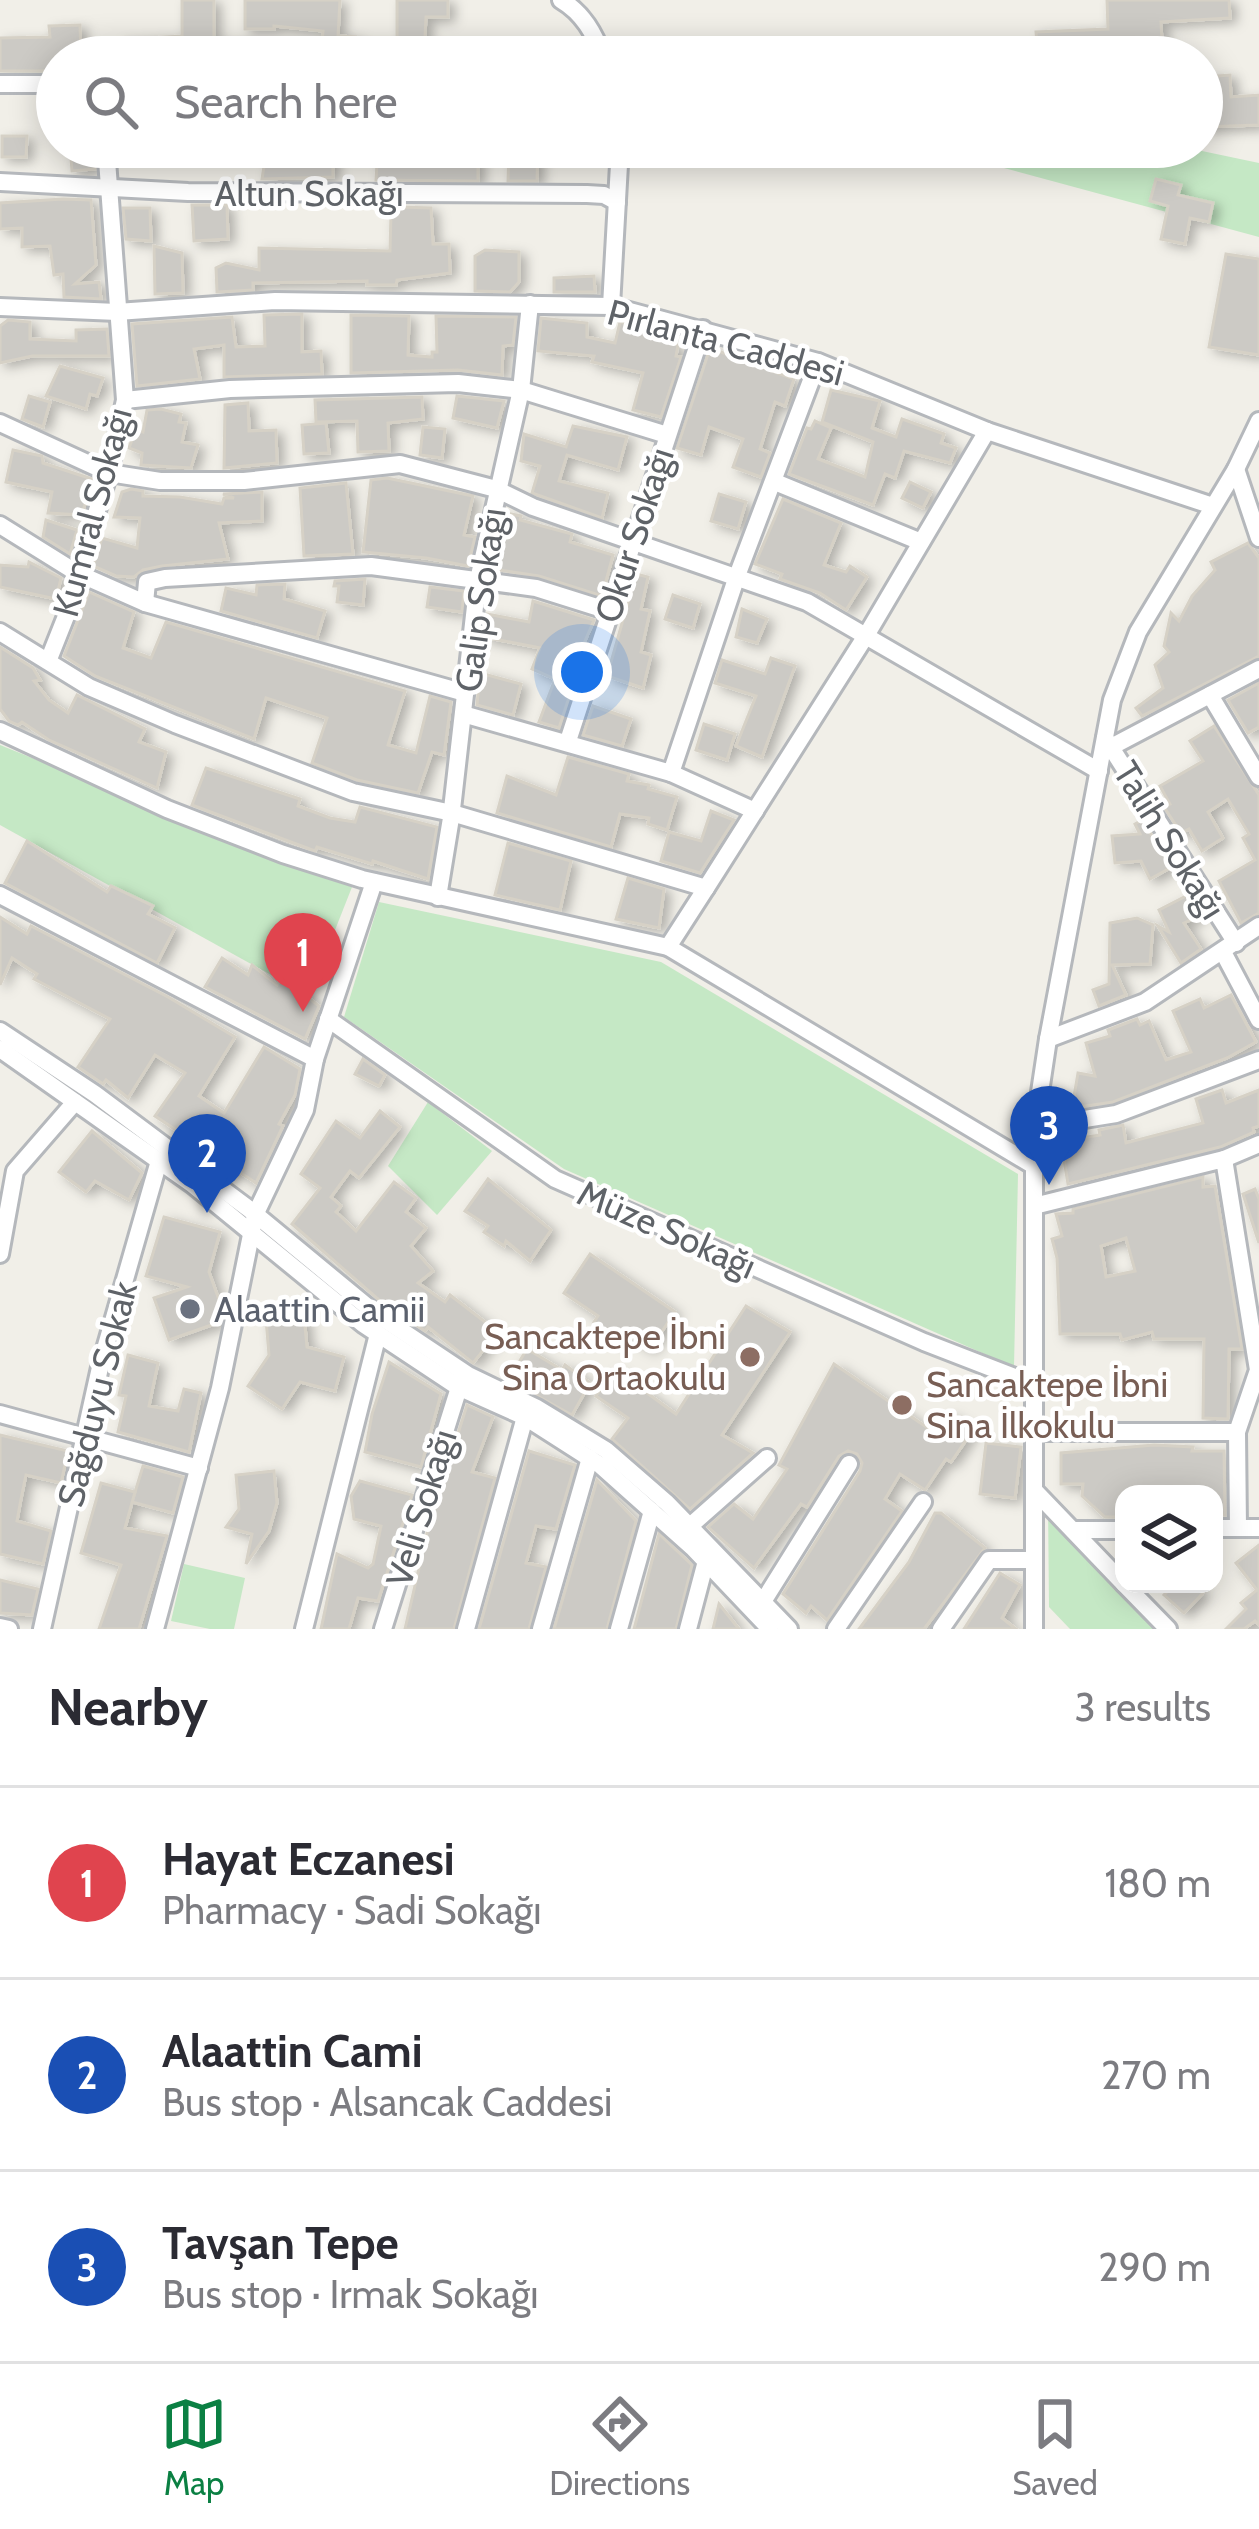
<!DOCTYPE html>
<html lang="en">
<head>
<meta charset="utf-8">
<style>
	body { margin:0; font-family:Cabin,sans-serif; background:#f7f7f7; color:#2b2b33 }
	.controls { position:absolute; right:36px; bottom:36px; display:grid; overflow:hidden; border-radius:24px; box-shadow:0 6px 30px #0003 }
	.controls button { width:108px; height:108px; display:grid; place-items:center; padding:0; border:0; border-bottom:3px solid #e1e1e2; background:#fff; color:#2b2b33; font:60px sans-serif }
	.you { position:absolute; left:582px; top:672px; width:42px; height:42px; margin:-30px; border:9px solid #fff; border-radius:50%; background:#1a73e8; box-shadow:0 0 0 18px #1a73e833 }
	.badge { display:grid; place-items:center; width:78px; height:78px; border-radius:50%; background:#0b8043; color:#fff; font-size:39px; font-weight:700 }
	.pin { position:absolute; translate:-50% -99px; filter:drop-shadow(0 3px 6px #0008) }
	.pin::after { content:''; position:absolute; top:63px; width:42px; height:36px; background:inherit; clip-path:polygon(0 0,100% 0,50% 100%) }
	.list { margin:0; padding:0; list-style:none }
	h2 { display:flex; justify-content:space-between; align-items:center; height:156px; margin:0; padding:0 48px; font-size:51px }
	h2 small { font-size:39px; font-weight:400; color:#7c7c81 }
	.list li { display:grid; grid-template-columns:78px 1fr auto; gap:36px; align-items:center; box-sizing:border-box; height:192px; padding:0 48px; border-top:3px solid #e1e1e2 }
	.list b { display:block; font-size:45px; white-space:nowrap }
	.list p { margin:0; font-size:39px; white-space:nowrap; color:#7c7c81 }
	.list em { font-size:39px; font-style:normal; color:#7c7c81 }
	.icon { flex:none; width:66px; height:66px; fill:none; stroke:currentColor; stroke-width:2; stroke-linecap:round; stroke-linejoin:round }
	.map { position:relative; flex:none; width:1259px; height:1629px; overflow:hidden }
	.search { position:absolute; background:#fff; box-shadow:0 6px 30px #0003; left:36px; right:36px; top:36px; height:132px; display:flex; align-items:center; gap:30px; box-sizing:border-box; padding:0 42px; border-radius:66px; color:#7c7c81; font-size:45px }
	.sheet { height:732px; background:#fff }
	nav { display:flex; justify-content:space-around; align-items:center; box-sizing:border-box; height:168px; border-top:3px solid #e1e1e2; background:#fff; font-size:33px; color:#7c7c81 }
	nav a { display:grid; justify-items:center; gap:6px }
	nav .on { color:#0b8043 }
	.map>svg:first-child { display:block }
</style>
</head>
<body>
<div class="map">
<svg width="1259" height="1629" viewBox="0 0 1259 1629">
	<defs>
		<filter id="shadow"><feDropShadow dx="6" dy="4" stdDeviation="6" flood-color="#0004"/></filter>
	</defs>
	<rect width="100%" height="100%" fill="#f1efe8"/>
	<!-- green -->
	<g fill="#c5e8c5">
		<polygon points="926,147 1183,147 1259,163 1259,237"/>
		<polygon points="0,745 352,887 309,996 0,825"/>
		<polygon points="379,902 661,962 1018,1174 1014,1367 564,1169 344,1017"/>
		<polygon points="428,1102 492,1151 437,1215 388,1166"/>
		<polygon points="1048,1501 1171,1629 1070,1629 1049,1607"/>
		<polygon points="184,1564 245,1578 234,1629 210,1629 171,1621"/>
	</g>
	<!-- building -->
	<g fill="#cccac5" stroke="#d6d1c6" stroke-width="3" fill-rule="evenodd" filter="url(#shadow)">
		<polygon points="182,0 214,0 214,41 249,41 249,57 120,57 120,40 182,36"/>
		<polygon points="245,0 340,0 338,36 356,37 356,42 397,43 397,0 448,0 448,17 426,17 424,57 321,57 323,31 274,26 274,29 245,29"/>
		<polygon points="1107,0 1229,0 1230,18 1161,22 1162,42 1090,46 1090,57 1038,57 1036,32 1108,29"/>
		<polygon points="80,25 81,57 57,57 57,71 0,71 0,38 50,37 49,26"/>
		<polygon points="1230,75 1231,97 1259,95 1259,125 1202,127 1202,77"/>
		<polygon points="2,136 27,136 26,157 2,157"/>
		<polygon points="70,147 93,147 95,169 72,171"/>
		<polygon points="267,147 333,147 333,177 262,179"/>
		<polygon points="378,147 478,147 478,181 376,180"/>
		<polygon points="509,147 538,147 537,181 508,181"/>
		<polygon points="1156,179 1181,185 1178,195 1213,203 1209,222 1190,218 1185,244 1161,239 1168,206 1150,201"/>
		<polygon points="63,199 91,200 96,265 75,284 99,282 101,299 64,297 63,274 54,275 50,246 22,247 22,228 0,229 0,203"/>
		<polygon points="192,205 227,205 228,239 194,241"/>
		<polygon points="399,207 431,208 433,244 449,244 450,273 397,280 396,285 367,285 367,281 253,283 253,290 217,292 216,268 226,263 259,270 259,248 390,251 391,213"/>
		<polygon points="123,208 150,208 151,241 126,239"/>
		<polygon points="154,246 182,253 183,293 155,294"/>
		<polygon points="485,250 519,252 519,282 510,292 475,291 475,256"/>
		<polygon points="1226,254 1259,259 1259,355 1209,347"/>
		<polygon points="594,276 595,292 554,292 554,278"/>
		<polygon points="302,314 302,352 321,351 322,374 224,377 224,345 194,349 200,379 137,386 132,324 232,317 236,347 265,346 264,315"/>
		<polygon points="351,315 409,316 408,355 432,357 432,352 437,352 436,316 516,317 513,345 503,346 502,375 458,370 351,373"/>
		<polygon points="541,318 587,323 587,337 615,343 620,322 654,331 652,338 678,345 676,356 681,357 661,417 633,410 643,373 592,362 594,356 538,351"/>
		<polygon points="8,320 30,322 30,339 76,341 76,330 107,329 109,356 32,356 0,363 0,326"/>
		<polygon points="710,348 794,379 785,406 775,402 760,449 770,453 761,477 733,467 743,439 709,427 701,455 677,448"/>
		<polygon points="60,366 103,378 97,396 90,394 86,409 46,396"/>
		<polygon points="831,390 880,401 872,428 896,437 902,419 944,434 941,443 956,448 950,463 904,451 895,478 885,474 873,505 789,474 807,428 811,429 815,421 831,428 818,459 865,477 873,442 822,422"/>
		<polygon points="29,396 50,402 43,427 22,419"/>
		<polygon points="457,396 504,401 497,428 453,418"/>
		<polygon points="422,397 423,419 388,423 389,451 358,452 357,421 316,422 315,400"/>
		<polygon points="248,403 249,431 276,430 277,463 224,468 225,405"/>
		<polygon points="161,409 181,414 179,422 186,423 182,442 198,445 191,468 141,465 142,453 129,448 136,429 143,432 147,410"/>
		<polygon points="326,423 329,453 304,454 302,425"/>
		<polygon points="573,426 627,437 618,470 567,455 559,481 608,493 602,518 532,493 540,466 521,461 524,434 566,447"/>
		<polygon points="423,427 445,429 442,458 420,455"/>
		<polygon points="13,450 42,456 43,463 92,479 82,515 48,513 52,492 6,482"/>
		<polygon points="387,478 473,496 464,535 475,537 468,566 426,558 363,552 371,480"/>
		<polygon points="910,482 931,492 923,508 902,498"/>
		<polygon points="346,483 353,554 304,556 300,488"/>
		<polygon points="131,489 143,491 143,496 180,497 222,504 224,498 234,498 223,494 262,492 262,521 219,523 228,559 162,566 143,570 134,577 116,576 93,566 102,538 137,548 140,518 114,517 122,492"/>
		<polygon points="719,494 746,502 738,529 711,521"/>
		<polygon points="783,499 841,523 824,565 846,572 850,566 867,577 846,610 820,593 780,579 782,574 755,564"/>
		<polygon points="506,513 521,516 520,520 572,534 570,542 613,555 602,596 539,576 493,569"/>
		<polygon points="46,520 77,530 70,554 43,537"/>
		<polygon points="1248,543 1259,558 1259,656 1142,716 1136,708 1163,688 1155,665 1169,652 1164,646 1171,613 1179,621 1192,596 1215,570 1211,562"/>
		<polygon points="29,562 61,578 56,599 0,587 0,565 28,567"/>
		<polygon points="636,574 648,577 641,609 650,611 641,652 651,655 643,688 607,676"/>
		<polygon points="365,579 363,605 337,602 339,586 334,586 335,581"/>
		<polygon points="285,584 284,599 325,611 317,638 221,611 226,588 256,595 257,585"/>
		<polygon points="430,587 464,591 462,612 427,607"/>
		<polygon points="89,592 134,612 123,648 151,658 166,622 405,691 388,745 416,753 430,696 451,702 444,755 432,752 418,793 357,780 312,763 327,718 266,698 254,739 95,676 64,656"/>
		<polygon points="673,595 700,604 693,628 665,619"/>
		<polygon points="533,601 594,620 567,683 573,685 559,728 539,722 555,679 532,669 540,648 484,637 487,614 529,622"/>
		<polygon points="742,609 767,619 757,643 736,637"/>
		<polygon points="0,647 33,668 40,680 34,681 49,700 68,713 77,695 145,729 139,742 166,752 157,788 49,740 22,722 18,725 9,721 0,709"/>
		<polygon points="771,658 795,666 762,757 736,746 756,696 715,683 722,660 765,674"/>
		<polygon points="480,673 521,684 513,715 477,705"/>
		<polygon points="1259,683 1259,727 1248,733 1228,700"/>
		<polygon points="593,706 631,719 622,746 583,735"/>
		<polygon points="704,724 735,734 727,760 696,750"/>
		<polygon points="1214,726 1259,795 1259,913 1241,923 1219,881 1255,860 1243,838 1249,834 1228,799 1208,812 1223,838 1202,851 1189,829 1181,833 1164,807 1170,804 1160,786 1203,761 1190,741"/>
		<polygon points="568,757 629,774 627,781 649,785 648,789 677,797 667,830 648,824 649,818 620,814 611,847 497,813 507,776 556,795"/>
		<polygon points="206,768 300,799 298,806 330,818 355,822 360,807 437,827 428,879 373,861 372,864 317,847 315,851 192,805"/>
		<polygon points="711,811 734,820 700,873 661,861 669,832 701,841"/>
		<polygon points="1142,820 1172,867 1150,879 1141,861 1115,863 1112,836 1140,834 1135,824"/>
		<polygon points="27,841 107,892 111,886 153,906 148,914 175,928 157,963 5,883"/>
		<polygon points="508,843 571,861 560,910 495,895"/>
		<polygon points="628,878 664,889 659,928 616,919"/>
		<polygon points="1190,894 1201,915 1184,923 1201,949 1181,963 1158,926 1169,932 1159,910"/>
		<polygon points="0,917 27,934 31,926 168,997 235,1037 199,1096 224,1113 264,1047 300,1069 295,1095 279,1124 283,1126 256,1183 155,1116 185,1073 155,1055 128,1098 106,1080 103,1084 78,1067 110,1019 34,979 37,974 12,958 0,985"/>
		<polygon points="1137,918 1153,925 1150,964 1112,965 1126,995 1099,1006 1093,990 1109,984 1110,923"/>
		<polygon points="222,958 248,975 252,965 277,985 282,977 319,1006 305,1039 205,987"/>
		<polygon points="1231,995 1256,1042 1227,1058 1113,1102 1072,1108 1078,1073 1095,1076 1086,1043 1110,1036 1108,1030 1137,1019 1140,1025 1149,1021 1166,1060 1191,1052 1173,1011 1200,999 1204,1008"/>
		<polygon points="363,1059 385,1075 379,1086 355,1074"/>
		<polygon points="1222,1090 1226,1103 1259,1090 1259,1126 1253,1128 1254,1132 1220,1147 1068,1184 1061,1141 1100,1135 1099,1130 1123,1125 1126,1143 1203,1123 1196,1099"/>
		<polygon points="380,1111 400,1127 359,1178 350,1171 331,1197 341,1206 336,1212 356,1231 394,1182 416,1198 406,1212 426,1228 411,1246 433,1271 418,1283 445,1302 450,1295 498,1332 473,1363 428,1327 425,1331 379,1300 292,1224 320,1188 301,1174 336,1121 360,1138"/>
		<polygon points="92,1131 142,1173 129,1200 95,1181 86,1192 59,1172"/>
		<path d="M1203 1177V1187L1215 1186 1242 1349H1229L1228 1419 1203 1418 1204 1339H1154L1152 1332 1122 1340 1120 1334H1060L1057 1258 1052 1239 1062 1236 1056 1214 1073 1213V1209ZM1126 1238 1135 1271 1106 1277 1101 1246Z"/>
		<polygon points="488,1179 551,1230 530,1261 506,1241 504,1246 484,1232 488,1226 465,1211"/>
		<polygon points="1255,1189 1259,1199 1259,1243 1243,1194"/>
		<polygon points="164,1217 220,1232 209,1272 223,1311 220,1322 169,1340 154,1298 187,1287 146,1276"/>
		<polygon points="590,1254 675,1312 650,1349 625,1333 621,1340 594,1322 598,1316 564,1293"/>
		<polygon points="746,1306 790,1332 722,1435 753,1453 690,1509 612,1439 628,1418 596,1396 614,1369 676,1414"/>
		<polygon points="304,1316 307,1347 344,1357 335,1391 300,1382 282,1409 248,1386 269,1355 266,1319"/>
		<polygon points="527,1349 562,1370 565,1365 590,1383 572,1415 508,1380"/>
		<polygon points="128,1355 158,1363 149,1406 178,1411 184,1389 201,1393 189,1452 118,1432 126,1396 119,1395"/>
		<polygon points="389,1362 441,1394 421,1467 365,1452 372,1414"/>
		<polygon points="834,1364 935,1433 949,1413 973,1430 951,1462 946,1459 925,1490 900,1474 885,1499 902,1511 827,1620 811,1606 806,1613 783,1594 860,1471 862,1463 857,1454 848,1451 839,1456 807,1507 801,1504 754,1568 708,1527 734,1504 753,1519 787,1469 779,1465"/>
		<polygon points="467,1405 493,1417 472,1472 495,1478 454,1629 405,1629 429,1525"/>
		<polygon points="0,1435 68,1451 61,1483 26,1475 21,1499 17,1521 51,1531 43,1564 0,1554"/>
		<polygon points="986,1443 1021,1447 1015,1498 980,1494"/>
		<polygon points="1154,1445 1193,1447 1192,1451 1224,1451 1225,1515 1214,1515 1214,1494 1124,1494 1124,1517 1105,1517 1082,1496 1083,1484 1061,1484 1061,1453"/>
		<polygon points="529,1451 575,1465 556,1529 536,1526 526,1563 546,1567 529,1629 479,1629"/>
		<polygon points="143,1466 183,1477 173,1513 132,1502"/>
		<polygon points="274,1471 277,1503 269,1531 246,1564 252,1534 226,1527 239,1509 236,1475"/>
		<polygon points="597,1480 636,1521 607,1629 554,1629"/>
		<polygon points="360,1481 412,1495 378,1601 358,1598 349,1629 321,1629 337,1554 368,1568 373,1564 381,1526 354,1519 351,1496"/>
		<polygon points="101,1483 135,1492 125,1528 167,1536 139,1629 99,1629 121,1565 81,1553"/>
		<polygon points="935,1513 941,1513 985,1548 924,1629 859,1629 909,1562"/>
		<polygon points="659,1534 692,1565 676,1629 634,1629"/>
		<polygon points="1259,1545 1259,1625 1255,1621 1244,1629 1226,1629 1246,1609 1241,1603 1257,1590 1236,1563"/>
		<polygon points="1000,1573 1020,1585 1002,1618 1016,1629 964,1629"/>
		<polygon points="0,1580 38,1589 32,1615 0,1613"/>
		<polygon points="1174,1584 1193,1584 1203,1593 1184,1613 1164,1595"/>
		<polygon points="719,1604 739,1629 713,1629"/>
	</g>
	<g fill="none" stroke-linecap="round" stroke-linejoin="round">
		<!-- minor casing -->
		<g stroke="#b5b8bc" stroke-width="22">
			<g id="minor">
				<path d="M561 0C583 13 594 33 603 57"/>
				<polyline points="0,84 57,84"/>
				<polyline points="0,182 188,192 587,194 604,195 617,202"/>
				<polyline points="611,306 620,147"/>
				<polyline points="0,307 117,312 275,301 611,306 818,362 987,431 1213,506"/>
				<polyline points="125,400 230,389 458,383 521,390 667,435"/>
				<polyline points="0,423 109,473 160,481 244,481 400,464 496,489 533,507 807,602 1099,771"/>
				<polyline points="1236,469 1259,538"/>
				<polyline points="775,482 921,542"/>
				<polyline points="0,525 77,573 145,603 465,693"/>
				<polyline points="145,603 147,582 165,578 371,566 536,588 609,611"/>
				<polyline points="0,632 89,687 175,724 353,792 452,813 706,888 867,634 987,431"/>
				<polyline points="49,659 80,581 77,573 109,473 125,400 106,147"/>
				<polyline points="1210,695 1259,777"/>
				<polyline points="463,714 671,773 737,576 818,362"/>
				<polyline points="0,731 167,809 283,854 362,879 668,947"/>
				<polyline points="1105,738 1236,943"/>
				<polyline points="568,741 703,329"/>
				<polyline points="1111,747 1259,669"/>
				<polyline points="671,773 755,811"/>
				<polyline points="706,888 668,947 1034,1166"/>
				<polyline points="0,895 315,1059 305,1110 255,1215 220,1388 155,1629"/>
				<polyline points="438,897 451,818 478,580 521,390 530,304"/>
				<polyline points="1223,952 1259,1020"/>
				<polyline points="328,1019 555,1179 924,1342 1035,1385"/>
				<polyline points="0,1031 95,1094 249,1209 375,1313 468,1375 537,1408 606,1450 667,1503 789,1629"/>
				<polyline points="1048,1039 1145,1002 1259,926"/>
				<polyline points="0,1049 193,1185 363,1324 458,1387 525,1417 600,1465 693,1548 770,1629"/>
				<polyline points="315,1059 374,882"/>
				<polyline points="1035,1127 1116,1114 1259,1060"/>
				<polyline points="1224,1159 1259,1144"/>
				<polyline points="1034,1206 1224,1159 1258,1370 1237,1432"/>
				<polyline points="0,1254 15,1171 75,1102"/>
				<polyline points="0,1414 199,1468"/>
				<polyline points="1034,1432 1237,1432 1238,1528"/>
				<polyline points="1034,1490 1124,1584"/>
				<polyline points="690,1526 767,1458"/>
				<polyline points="1214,1528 1259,1528"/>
				<polyline points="1073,1530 1124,1530"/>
				<polyline points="1124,1584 1168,1629"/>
				<polyline points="759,1608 849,1464"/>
				<polyline points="0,1627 9,1629"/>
				<polyline points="42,1629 101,1363 159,1161"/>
				<polyline points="304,1629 378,1334"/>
				<polyline points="383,1629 462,1378"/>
				<polyline points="466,1629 525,1417"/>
				<polyline points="541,1629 590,1458"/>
				<polyline points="619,1629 652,1511"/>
				<polyline points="688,1629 706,1561"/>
				<polyline points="836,1629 923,1502"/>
				<polyline points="941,1629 989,1560 1034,1560"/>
				<polyline points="1034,1629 1034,1132 1048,1039 1112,700 1138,632 1236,469 1259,421"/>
			</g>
		</g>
		<!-- minor -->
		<use href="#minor" stroke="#fff" stroke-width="16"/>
	</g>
	<!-- markers -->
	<circle fill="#6b7280" stroke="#fff" stroke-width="4.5" cx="190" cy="1309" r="12"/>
	<g fill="#8d6e63" stroke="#fff" stroke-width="4.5">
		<circle cx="750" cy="1357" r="12"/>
		<circle cx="902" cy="1405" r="12"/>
	</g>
	<g text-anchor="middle" stroke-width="9" stroke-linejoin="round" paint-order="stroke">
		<!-- street labels -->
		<g font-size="36" fill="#5f6368" stroke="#fff">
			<text x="309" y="206">Altun Sokağı</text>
			<text transform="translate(726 342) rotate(15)" y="13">Pırlanta Caddesi</text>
			<text transform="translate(92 512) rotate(-75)" y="13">Kumral Sokağı</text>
			<text transform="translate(634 535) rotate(-72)" y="13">Okur Sokağı</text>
			<text transform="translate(480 600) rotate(-82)" y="13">Galip Sokağı</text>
			<text transform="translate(1170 840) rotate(58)" y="13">Talih Sokağı</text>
			<text transform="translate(667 1229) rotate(24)" y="13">Müze Sokağı</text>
			<text transform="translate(97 1394) rotate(-76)" y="13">Sağduyu Sokak</text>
			<text transform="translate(421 1508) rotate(-73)" y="13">Veli Sokağı</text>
		</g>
		<!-- worship labels -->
		<g font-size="36" fill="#5b616d" stroke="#fff" text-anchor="start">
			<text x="214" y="1322">Alaattin Camii</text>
		</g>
		<!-- education labels -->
		<g font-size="36" fill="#785e54" stroke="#fff" text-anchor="end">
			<text x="726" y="1349">Sancaktepe İbni<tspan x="726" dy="41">Sina Ortaokulu</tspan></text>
			<text x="926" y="1397" text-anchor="start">Sancaktepe İbni<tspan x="926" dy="41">Sina İlkokulu</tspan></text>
		</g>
	</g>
</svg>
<div class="controls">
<button><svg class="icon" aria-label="layers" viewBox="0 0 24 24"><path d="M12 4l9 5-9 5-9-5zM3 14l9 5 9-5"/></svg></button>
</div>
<div class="you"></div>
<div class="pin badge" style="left:303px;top:1012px;background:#e0444e">1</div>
<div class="pin badge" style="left:207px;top:1213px;background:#1a4fb4">2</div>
<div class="pin badge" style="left:1049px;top:1185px;background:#1a4fb4">3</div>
<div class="search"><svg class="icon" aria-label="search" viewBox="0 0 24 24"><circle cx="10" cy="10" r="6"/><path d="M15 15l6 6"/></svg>Search here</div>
</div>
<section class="sheet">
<h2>Nearby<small>3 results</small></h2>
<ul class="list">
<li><span class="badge" style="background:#e0444e">1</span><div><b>Hayat Eczanesi</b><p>Pharmacy · Sadi Sokağı</p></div><em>180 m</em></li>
<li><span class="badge" style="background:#1a4fb4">2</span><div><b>Alaattin Cami</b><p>Bus stop · Alsancak Caddesi</p></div><em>270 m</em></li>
<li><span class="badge" style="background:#1a4fb4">3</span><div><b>Tavşan Tepe</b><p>Bus stop · Irmak Sokağı</p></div><em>290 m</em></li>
</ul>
</section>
<nav>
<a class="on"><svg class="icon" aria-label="map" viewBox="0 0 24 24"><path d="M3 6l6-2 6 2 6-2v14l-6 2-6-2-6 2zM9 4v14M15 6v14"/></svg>Map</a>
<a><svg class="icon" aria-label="directions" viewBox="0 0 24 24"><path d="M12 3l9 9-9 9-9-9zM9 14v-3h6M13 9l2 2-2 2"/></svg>Directions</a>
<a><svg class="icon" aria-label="saved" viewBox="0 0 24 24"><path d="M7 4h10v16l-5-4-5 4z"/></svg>Saved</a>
</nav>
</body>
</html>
